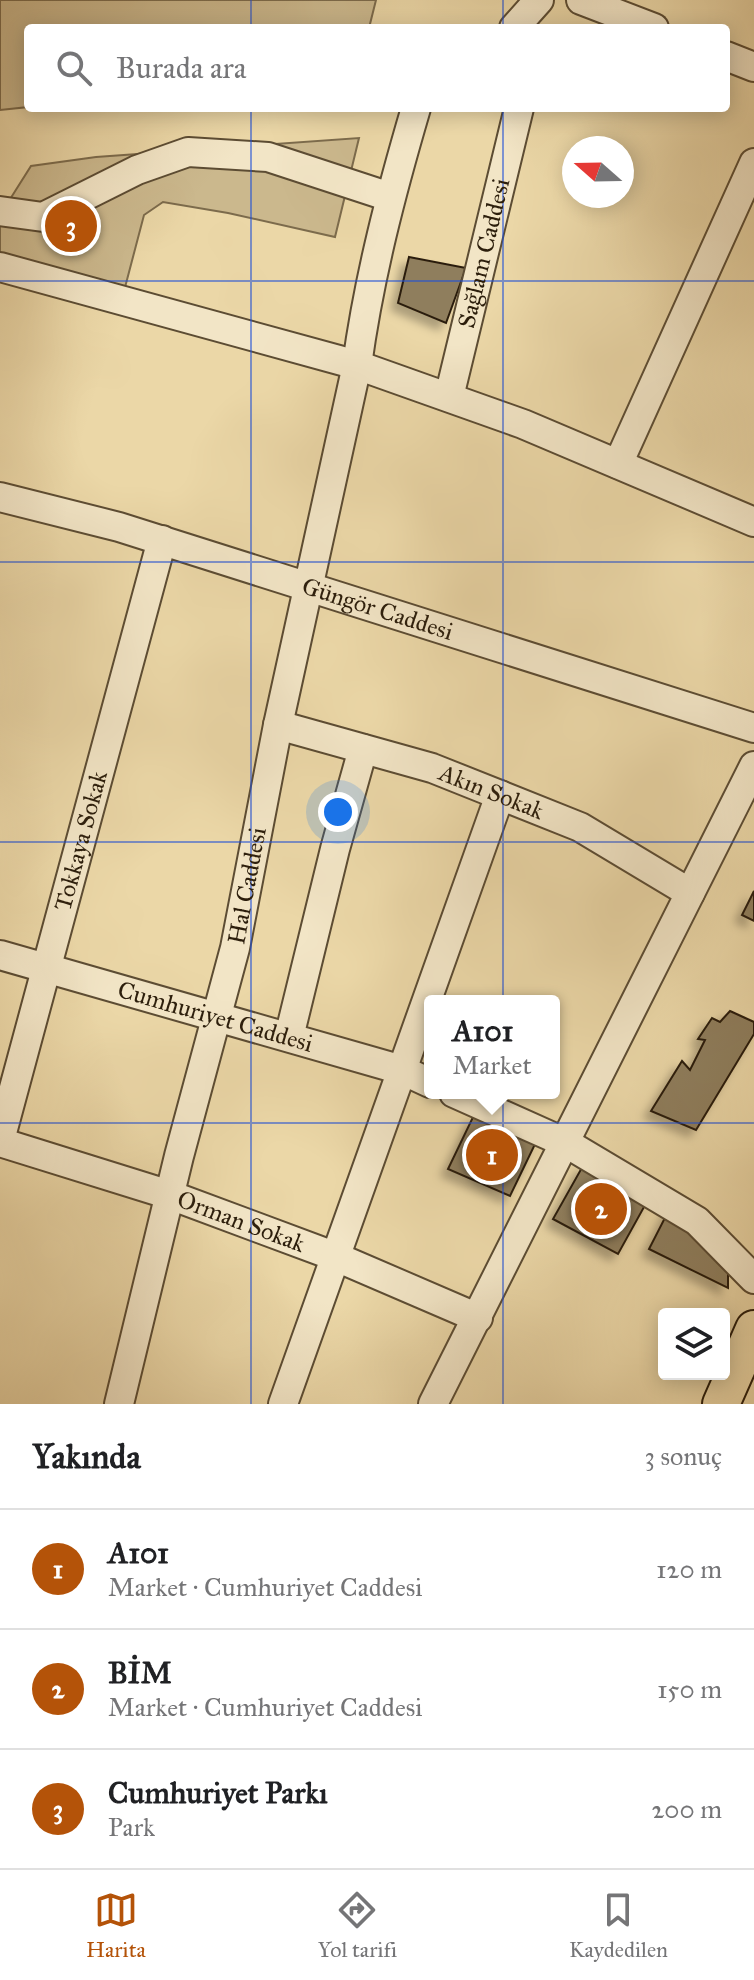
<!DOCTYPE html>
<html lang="tr">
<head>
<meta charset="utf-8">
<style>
	body { margin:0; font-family:"IM FELL Great Primer",serif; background:#f2f2f2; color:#202124 }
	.controls { position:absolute; right:24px; bottom:24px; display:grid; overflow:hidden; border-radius:8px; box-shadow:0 4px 20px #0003 }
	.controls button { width:72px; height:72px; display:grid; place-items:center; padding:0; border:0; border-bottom:2px solid #e0e0e0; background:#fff; color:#202124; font:40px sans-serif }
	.compass { position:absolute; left:562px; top:136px; width:72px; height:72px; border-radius:50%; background:#fff; box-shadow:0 4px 20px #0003; rotate:290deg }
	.you { position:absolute; left:338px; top:812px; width:28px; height:28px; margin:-20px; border:6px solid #fff; border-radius:50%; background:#1a73e8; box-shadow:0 0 0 12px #1a73e833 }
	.badge { display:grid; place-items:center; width:52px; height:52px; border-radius:50%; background:#b45309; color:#fff; font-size:26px; font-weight:700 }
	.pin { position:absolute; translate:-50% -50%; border:4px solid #fff; box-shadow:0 2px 8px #0006 }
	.popup { position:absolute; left:424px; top:995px; width:136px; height:104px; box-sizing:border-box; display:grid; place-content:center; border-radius:8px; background:#fff; filter:drop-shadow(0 2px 6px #0005); font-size:26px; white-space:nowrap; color:#757577 }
	.popup b { font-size:30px; color:#202124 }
	.popup::after { content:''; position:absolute; left:50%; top:100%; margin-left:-16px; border:16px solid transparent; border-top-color:#fff }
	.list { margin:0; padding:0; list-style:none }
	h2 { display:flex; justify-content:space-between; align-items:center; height:104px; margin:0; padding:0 32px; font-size:34px }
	h2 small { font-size:26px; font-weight:400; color:#757577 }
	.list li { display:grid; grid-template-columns:52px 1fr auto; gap:24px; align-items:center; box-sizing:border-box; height:120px; padding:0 32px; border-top:2px solid #e0e0e0 }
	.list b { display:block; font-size:30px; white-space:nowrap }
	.list p { margin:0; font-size:26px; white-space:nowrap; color:#757577 }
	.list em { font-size:26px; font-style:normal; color:#757577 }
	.icon { flex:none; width:44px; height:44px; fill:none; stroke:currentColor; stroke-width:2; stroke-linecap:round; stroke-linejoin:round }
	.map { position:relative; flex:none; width:754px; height:1404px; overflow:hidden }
	.search { position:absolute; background:#fff; box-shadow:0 4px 20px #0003; left:24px; right:24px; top:24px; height:88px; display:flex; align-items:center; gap:20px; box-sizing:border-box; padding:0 28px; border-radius:8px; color:#757577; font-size:30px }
	.sheet { height:464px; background:#fff }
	nav { display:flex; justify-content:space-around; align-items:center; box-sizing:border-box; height:112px; border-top:2px solid #e0e0e0; background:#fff; font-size:22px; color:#757577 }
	nav a { display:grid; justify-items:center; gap:4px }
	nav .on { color:#b45309 }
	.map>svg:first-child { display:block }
</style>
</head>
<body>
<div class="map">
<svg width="754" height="1404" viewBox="0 0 754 1404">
	<defs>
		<filter id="shadow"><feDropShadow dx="-7" dy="7" stdDeviation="4" flood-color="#0004"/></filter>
	</defs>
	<rect width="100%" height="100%" fill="#ebd7a7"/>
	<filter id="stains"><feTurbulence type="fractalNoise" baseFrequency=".0025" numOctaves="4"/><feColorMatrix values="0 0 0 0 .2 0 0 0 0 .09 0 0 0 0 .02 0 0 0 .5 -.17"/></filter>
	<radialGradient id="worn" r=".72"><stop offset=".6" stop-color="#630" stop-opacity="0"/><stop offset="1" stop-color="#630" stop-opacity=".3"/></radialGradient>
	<!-- green -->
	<g fill="#cbb88d" stroke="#7c6b4c" stroke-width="2">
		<polygon points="0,0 376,0 369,28 28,28 28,107 0,110"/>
		<polygon points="359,138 335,237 228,213 163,202 144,215 123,295 0,256 0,215 31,166 96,157"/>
	</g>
	<!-- building -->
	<g fill="#8f7e5d" stroke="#2c1e0c" stroke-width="2" filter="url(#shadow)">
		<polygon points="409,257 466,268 446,323 398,303"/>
		<polygon points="754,891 754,921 742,915"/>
		<polygon points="730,1011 754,1022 754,1034 696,1130 651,1111 682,1061 690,1070 705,1040 698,1039 712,1018 720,1022"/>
		<polygon points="474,1115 537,1140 510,1196 448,1169"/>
		<polygon points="584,1164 649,1198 618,1254 553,1219"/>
		<polygon points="671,1206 728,1270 728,1288 649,1249"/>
	</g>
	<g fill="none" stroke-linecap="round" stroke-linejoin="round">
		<!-- minor casing -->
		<g stroke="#5c4c33" stroke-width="32">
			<g id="minor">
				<polyline points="581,0 654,28"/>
				<polyline points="514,28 539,0"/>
				<polyline points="726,56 754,67"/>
				<polyline points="0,211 43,217 137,170 188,152 268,157 390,197"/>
				<polyline points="0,267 357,365 523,424 754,522"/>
				<path id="s1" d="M449 397 519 108"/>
				<polyline points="618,464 754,163"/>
				<path id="s2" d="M0 497 119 527 754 728"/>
				<path id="s3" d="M278 725 432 768 580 827 690 893"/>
				<path id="s4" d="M0 955 402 1070 430 1083"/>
				<polyline points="289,1037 335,849 363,749"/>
				<polyline points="454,1093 566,1143 697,1221 754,1279"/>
				<path id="s5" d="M0 1140 162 540"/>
				<path id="s6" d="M0 1142 170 1195 334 1256 478 1318"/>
				<path id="s7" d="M119 1404 179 1156 235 948 278 725 357 365C369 277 391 193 416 108"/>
				<polyline points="283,1404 500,795"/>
				<polyline points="433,1404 754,766"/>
			</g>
		</g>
		<!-- major casing -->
		<g stroke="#2c1e0c" stroke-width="40">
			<polyline id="major" points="721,1404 754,1329"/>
		</g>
		<!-- minor -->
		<use href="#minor" stroke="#f2e5c6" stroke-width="28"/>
		<!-- major -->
		<use href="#major" stroke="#ebd7a7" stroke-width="36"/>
	</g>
	<!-- grid -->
	<path fill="none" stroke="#1d4ed8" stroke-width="2" stroke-opacity="0.55" d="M251 0V28M503 0V28M251 108V1404M503 108V1404M0 281H754M0 562H754M0 842H754M0 1123H754"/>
	<g text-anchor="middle" stroke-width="7" stroke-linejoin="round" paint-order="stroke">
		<!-- street labels -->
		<g font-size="24" fill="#2c1e0c" stroke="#f2e5c6">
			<text dy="8" stroke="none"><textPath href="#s1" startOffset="148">Sağlam Caddesi</textPath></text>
			<text dy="8" stroke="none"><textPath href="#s2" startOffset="394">Güngör Caddesi</textPath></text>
			<text dy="8" stroke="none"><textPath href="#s3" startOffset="224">Akın Sokak</textPath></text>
			<text dy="8" stroke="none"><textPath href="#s5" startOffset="310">Tokkaya Sokak</textPath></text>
			<text dy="8" stroke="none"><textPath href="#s7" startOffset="534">Hal Caddesi</textPath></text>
			<text dy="8" stroke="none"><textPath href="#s4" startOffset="224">Cumhuriyet Caddesi</textPath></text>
			<text dy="8" stroke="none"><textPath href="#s6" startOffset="254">Orman Sokak</textPath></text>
		</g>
	</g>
	<rect width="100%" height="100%" filter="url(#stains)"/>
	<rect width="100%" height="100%" fill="url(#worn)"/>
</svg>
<div class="controls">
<button><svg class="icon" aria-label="layers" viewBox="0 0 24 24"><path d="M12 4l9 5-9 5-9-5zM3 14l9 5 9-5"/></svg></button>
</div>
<svg class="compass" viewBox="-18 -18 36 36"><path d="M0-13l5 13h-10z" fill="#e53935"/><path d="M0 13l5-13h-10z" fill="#757577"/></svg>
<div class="you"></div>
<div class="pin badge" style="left:492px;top:1155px">1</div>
<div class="popup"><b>A101</b>Market</div>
<div class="pin badge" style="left:601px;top:1209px">2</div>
<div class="pin badge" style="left:71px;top:226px">3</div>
<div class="search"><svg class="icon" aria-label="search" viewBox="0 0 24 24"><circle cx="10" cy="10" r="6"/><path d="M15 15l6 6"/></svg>Burada ara</div>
</div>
<section class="sheet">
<h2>Yakında<small>3 sonuç</small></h2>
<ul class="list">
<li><span class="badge">1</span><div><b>A101</b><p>Market · Cumhuriyet Caddesi</p></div><em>120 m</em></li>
<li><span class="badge">2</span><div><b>BİM</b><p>Market · Cumhuriyet Caddesi</p></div><em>150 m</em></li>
<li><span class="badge">3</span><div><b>Cumhuriyet Parkı</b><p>Park</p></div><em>200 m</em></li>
</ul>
</section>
<nav>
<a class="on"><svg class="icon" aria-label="map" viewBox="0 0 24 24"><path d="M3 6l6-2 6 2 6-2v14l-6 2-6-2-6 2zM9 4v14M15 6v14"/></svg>Harita</a>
<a><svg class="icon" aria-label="directions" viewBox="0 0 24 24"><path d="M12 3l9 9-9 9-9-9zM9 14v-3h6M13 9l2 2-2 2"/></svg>Yol tarifi</a>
<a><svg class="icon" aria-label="saved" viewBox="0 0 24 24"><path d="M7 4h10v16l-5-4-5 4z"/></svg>Kaydedilen</a>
</nav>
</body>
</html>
